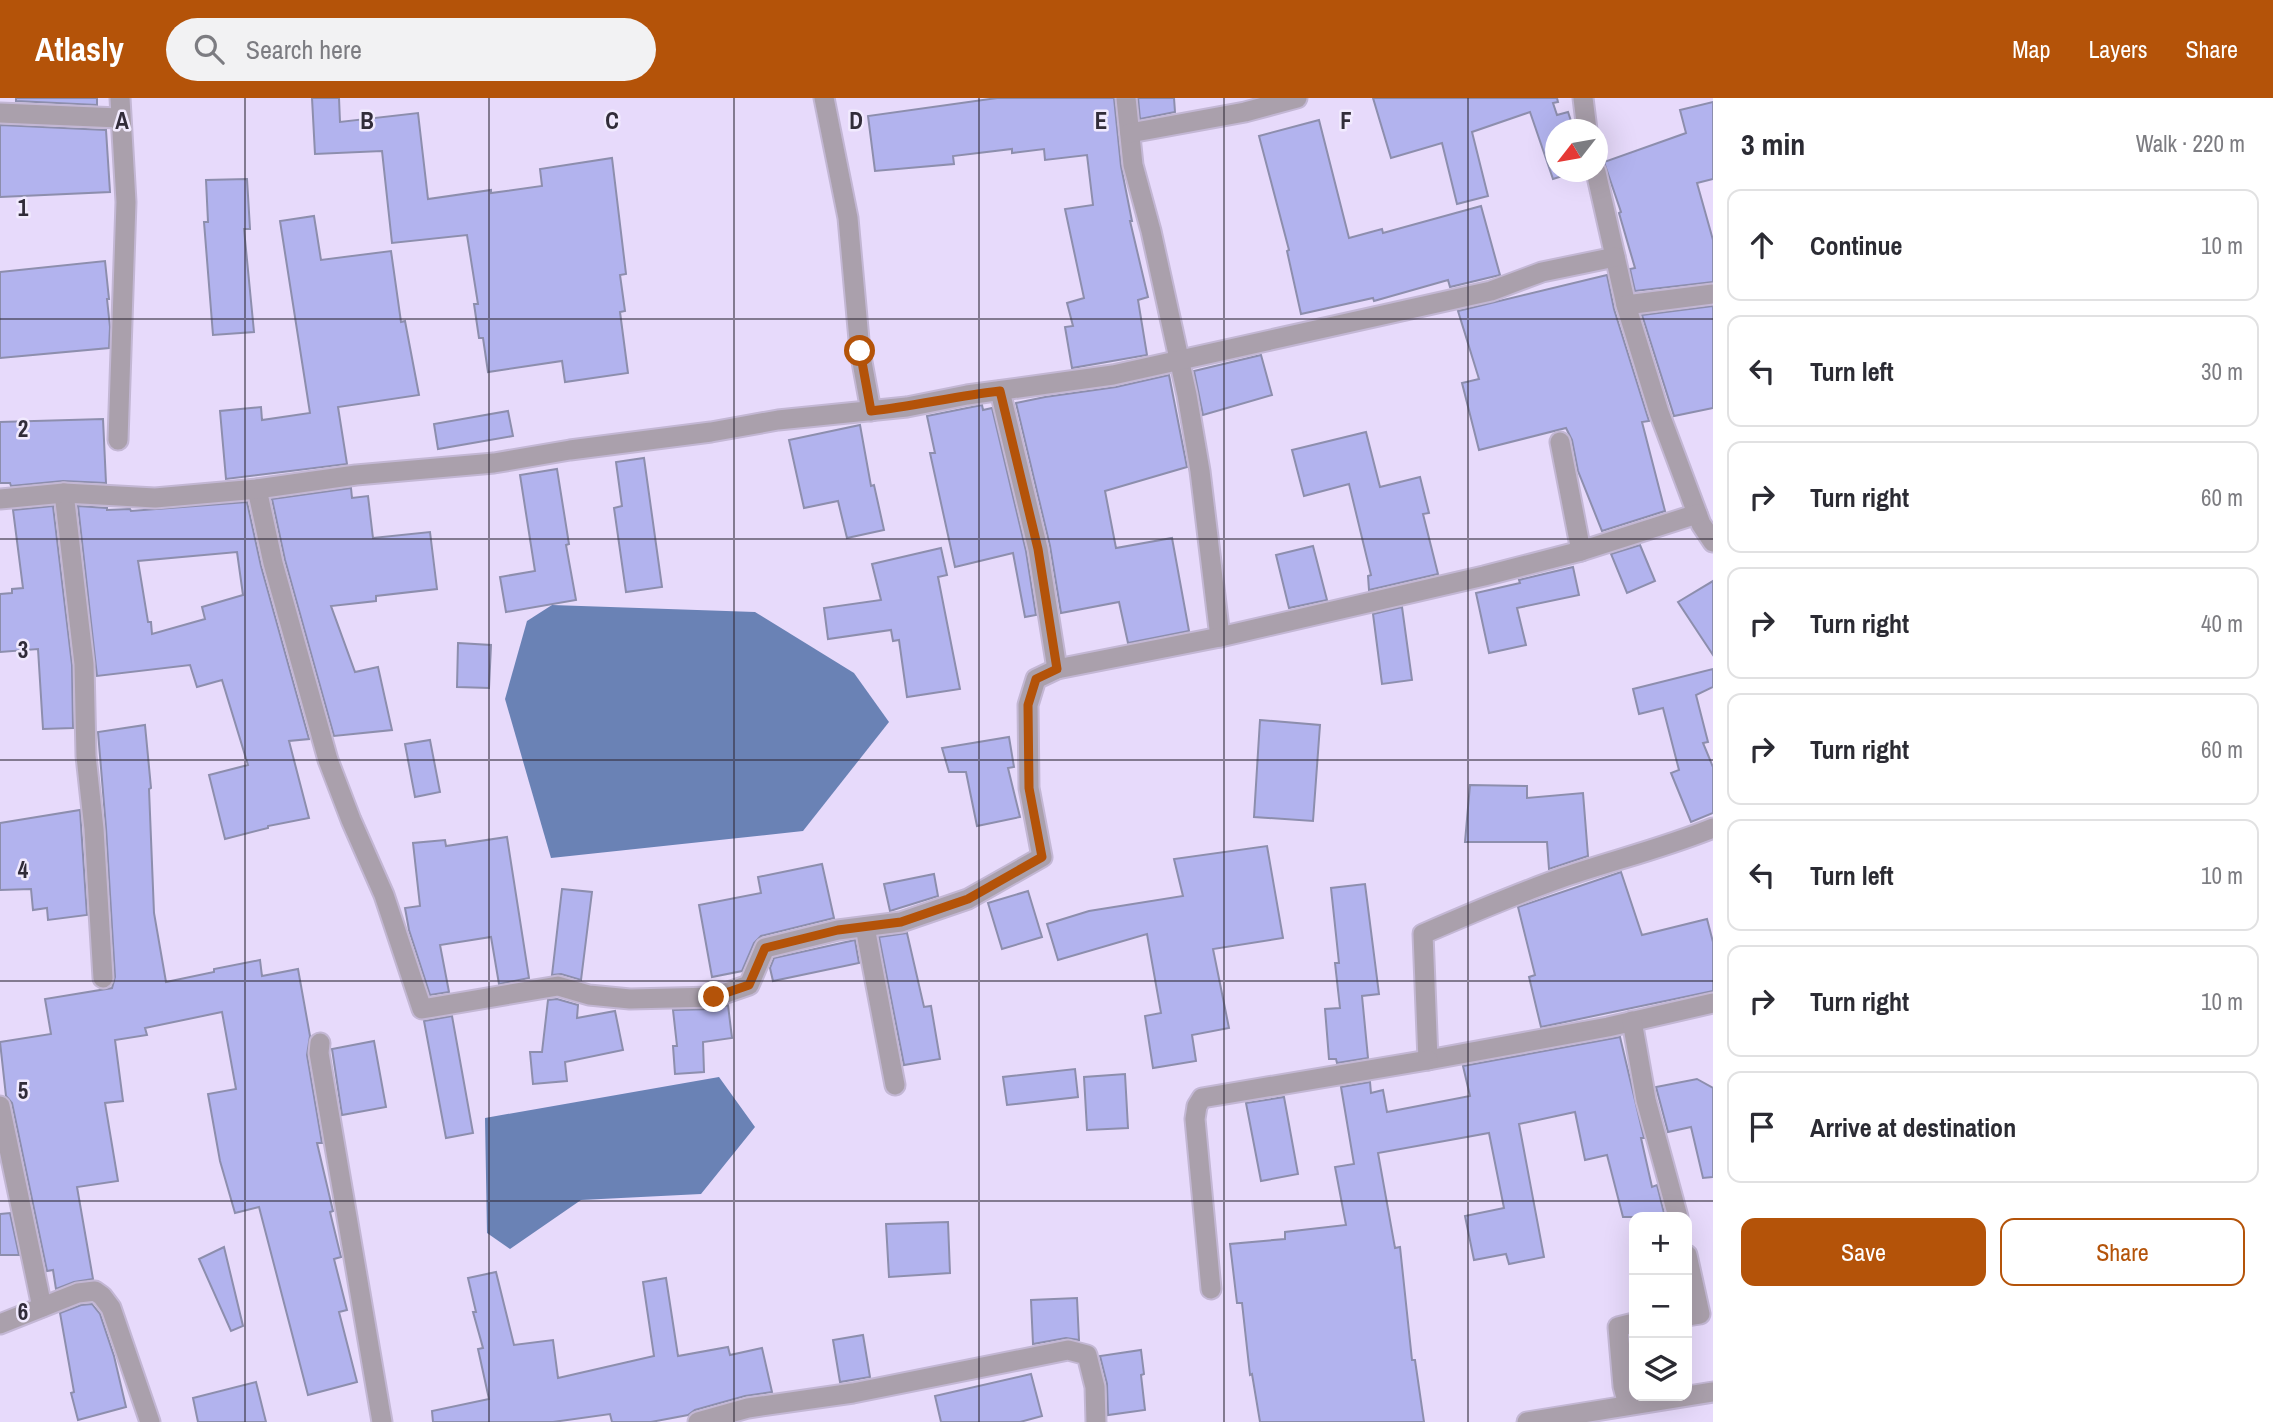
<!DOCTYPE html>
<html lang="en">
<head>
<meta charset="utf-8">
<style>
	body { margin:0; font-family:"Archivo Narrow",sans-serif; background:#f2f2f3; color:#2b2b33 }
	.controls { position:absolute; right:21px; bottom:21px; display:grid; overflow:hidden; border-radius:14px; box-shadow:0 7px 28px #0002 }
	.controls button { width:63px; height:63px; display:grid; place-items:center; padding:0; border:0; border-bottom:2px solid #e1e1e2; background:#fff; color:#2b2b33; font:35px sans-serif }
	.compass { position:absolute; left:1545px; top:21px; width:63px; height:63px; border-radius:50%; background:#fff; box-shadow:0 7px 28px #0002; rotate:239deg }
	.stop { position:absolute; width:21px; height:21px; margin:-16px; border:5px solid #b45309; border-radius:50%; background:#fff }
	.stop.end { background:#b45309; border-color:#fff; box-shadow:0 2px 7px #0008 }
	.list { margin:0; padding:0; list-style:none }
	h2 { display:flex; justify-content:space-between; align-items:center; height:91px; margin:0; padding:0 28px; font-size:30px }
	h2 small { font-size:23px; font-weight:400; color:#7c7c81 }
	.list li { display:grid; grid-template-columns:46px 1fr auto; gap:21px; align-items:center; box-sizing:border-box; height:112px; margin:0 14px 14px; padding:0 14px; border:2px solid #e1e1e2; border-radius:14px }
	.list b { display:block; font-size:26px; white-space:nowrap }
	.list em { font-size:23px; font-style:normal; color:#7c7c81 }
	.actions { display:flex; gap:14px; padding:21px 28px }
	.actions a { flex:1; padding:16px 0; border:2px solid #b45309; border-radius:14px; text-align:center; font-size:24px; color:#b45309 }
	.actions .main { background:#b45309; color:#fff }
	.icon { flex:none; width:38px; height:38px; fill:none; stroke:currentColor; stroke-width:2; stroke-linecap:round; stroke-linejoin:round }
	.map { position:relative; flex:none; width:1713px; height:1324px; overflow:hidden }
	header { display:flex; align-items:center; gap:42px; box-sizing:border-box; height:98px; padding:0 35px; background:#b45309; color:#fff }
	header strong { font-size:33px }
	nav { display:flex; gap:38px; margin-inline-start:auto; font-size:24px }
	.search { width:490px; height:63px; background:#f2f2f3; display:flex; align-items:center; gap:18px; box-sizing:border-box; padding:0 24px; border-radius:38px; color:#7c7c81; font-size:26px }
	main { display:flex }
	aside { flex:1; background:#fff }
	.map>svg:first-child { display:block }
</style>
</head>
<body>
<header>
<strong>Atlasly</strong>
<div class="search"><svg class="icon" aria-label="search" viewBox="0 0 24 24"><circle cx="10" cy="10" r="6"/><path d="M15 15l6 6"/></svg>Search here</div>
<nav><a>Map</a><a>Layers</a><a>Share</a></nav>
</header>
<main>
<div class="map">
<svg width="1713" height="1324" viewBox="0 0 1713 1324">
	<rect width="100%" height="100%" fill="#e7dafb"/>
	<!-- water -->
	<g fill="#6a82b5">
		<polygon points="552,507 755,514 854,575 889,624 803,733 551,760 505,601 527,523"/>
		<polygon points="719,979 755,1029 701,1096 581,1102 510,1151 487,1135 485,1020"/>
	</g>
	<!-- building -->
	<g fill="#b2b3ee" stroke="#8d8ead" stroke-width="2" fill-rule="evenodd">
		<polygon points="16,0 97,0 97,7 16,3"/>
		<polygon points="312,0 339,0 340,24 418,15 428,101 491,92 491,95 542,88 540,71 612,60 626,176 620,177 625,213 620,214 628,275 565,284 562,263 488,274 483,240 479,240 474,206 478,206 467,137 392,145 382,53 315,56"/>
		<polygon points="997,0 1114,0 1121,68 1132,123 1130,123 1148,199 1138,202 1147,257 1072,270 1065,229 1073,228 1067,205 1084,200 1065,111 1093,107 1087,57 1045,62 1044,51 1012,55 1012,51 953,58 954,66 875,73 868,18"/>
		<polygon points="1138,0 1174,0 1175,14 1140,21"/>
		<polygon points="1373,0 1557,0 1558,4 1553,5 1557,17 1568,14 1574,32 1556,32 1556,74 1575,74 1553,81 1530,14 1472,34 1488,98 1457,106 1442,45 1391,60"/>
		<polygon points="1713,4 1713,81 1697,85 1713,142 1713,184 1635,193 1630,171 1635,170 1619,115 1621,114 1604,64 1686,35 1680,12"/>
		<polygon points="1319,22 1349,140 1382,131 1383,135 1481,108 1500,177 1450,189 1448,182 1374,203 1373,200 1301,216 1287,153 1289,152 1259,38"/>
		<polygon points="0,27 106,32 110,94 0,99"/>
		<polygon points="247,81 250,131 244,131 254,234 213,237 204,124 208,124 206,82"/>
		<polygon points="314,118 321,162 391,153 401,224 405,223 419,297 338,309 347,366 226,381 220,313 261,309 262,322 310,315 280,123"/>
		<polygon points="105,163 109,201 107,201 110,229 109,250 0,260 0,174"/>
		<polygon points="1607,177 1614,211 1649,323 1642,324 1665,413 1602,433 1578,373 1572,342 1566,330 1479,352 1462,285 1479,281 1458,213"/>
		<polygon points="1713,208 1713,310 1674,318 1642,217"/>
		<polygon points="1261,257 1272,297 1203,317 1194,273"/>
		<polygon points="1169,277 1187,369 1105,393 1116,450 1172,440 1189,533 1128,545 1119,504 1061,515 1050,448 1016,305 1045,299 1116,289"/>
		<polygon points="982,307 983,312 992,310 1026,453 1036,517 1025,519 1013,455 955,469 930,355 935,355 927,318"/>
		<polygon points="508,313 513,338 438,351 434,326"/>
		<polygon points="103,321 106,385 63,383 11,388 10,385 0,385 0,324"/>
		<polygon points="860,327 871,388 874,387 884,432 847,440 838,403 804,410 789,342"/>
		<polygon points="1366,334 1380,389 1420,379 1429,415 1423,416 1438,476 1369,492 1368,478 1371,477 1349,386 1304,398 1292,352"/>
		<polygon points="644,360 662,489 626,494 614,410 622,408 616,364"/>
		<polygon points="557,371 569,446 566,447 576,502 506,514 500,479 535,473 520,377"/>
		<polygon points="351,390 352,400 368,398 373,440 430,434 437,491 376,498 376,503 331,508 355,574 378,569 392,632 334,638 285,462 272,401"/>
		<path d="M247 404 261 468 309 641 289 643 309 720 268 728V730L225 741 209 677 248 667 222 582 197 589 190 567 97 578 78 408 107 410V412L130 411 131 413ZM237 454 243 497 202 509 205 521 152 536 151 524H148L138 463Z"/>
		<polygon points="53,408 72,567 73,630 43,631 38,551 0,554 0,496 12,495 12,491 23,490 13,412"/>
		<polygon points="1640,447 1655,483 1627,495 1611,456"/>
		<polygon points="1313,448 1327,502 1289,510 1276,457"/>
		<polygon points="941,450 947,477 938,479 960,591 907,599 899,542 893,543 891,532 828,541 824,510 881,502 872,466"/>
		<polygon points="1573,469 1579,497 1517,510 1526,547 1489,555 1476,495 1520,485 1519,482"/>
		<polygon points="1713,483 1713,557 1678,504"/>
		<polygon points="1402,509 1412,582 1382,586 1373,516"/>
		<polygon points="458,545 491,547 489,590 457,589"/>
		<polygon points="1713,571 1713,589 1696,597 1708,644 1703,645 1713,669 1713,715 1691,724 1671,675 1679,672 1663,610 1639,616 1633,591"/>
		<polygon points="1260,622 1320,627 1313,723 1254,719"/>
		<polygon points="145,627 151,690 149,691 154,815 166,884 214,874 214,871 260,862 262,878 298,871 310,938 307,957 322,1045 317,1045 333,1113 330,1114 341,1159 334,1161 347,1212 339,1214 357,1284 308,1297 259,1109 235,1115 220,1063 208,996 236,991 222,914 145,930 147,937 115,942 123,1003 105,1005 118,1083 77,1089 93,1181 74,1184 56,1191 53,1172 47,1173 12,1005 6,998 0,944 51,936 45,901 112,890 115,879 106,730 98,634"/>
		<polygon points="1009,639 1014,669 1008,670 1020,719 977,728 966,674 949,674 942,650"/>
		<polygon points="430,642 440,694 415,699 405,646"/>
		<polygon points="1470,687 1527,688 1527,700 1583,695 1588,758 1549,771 1547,744 1465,744"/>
		<polygon points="80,712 87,817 48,822 47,810 33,812 31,791 0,792 0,725"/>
		<polygon points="507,739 529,880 499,886 491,839 440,847 449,894 430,897 409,832 405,810 420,808 413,745 445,742 446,748"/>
		<polygon points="1267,748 1283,840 1213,851 1229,930 1192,937 1196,963 1153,970 1145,918 1161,915 1147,836 1058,862 1047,826 1089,813 1183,798 1174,761"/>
		<polygon points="822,766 834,820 761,838 754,845 742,873 712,879 699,807 761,795 758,779"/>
		<polygon points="1621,774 1642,837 1707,821 1713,844 1713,893 1541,929 1529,879 1535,877 1518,809"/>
		<polygon points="934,776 938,798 890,813 884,786"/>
		<polygon points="1365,786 1379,896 1362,898 1368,960 1337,965 1336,961 1329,961 1325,911 1340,910 1335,865 1339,865 1331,790"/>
		<polygon points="562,791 592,794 581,882 561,876 552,877"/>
		<polygon points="1028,793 1042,839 1002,851 988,805"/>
		<polygon points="907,835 924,909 931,908 940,961 904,967 879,839"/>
		<polygon points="855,842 859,865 773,883 770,870 774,860"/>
		<polygon points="557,901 578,907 577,920 615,913 623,952 565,964 567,983 533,986 530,954 542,954 548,902"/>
		<polygon points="728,907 732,940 703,944 704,974 675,976 673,948 677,948 673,912 715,911"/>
		<polygon points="452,918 473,1035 446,1040 424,923"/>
		<polygon points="1620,939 1644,1040 1641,1040 1652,1089 1657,1087 1665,1119 1623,1119 1607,1057 1585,1062 1575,1014 1519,1026 1544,1159 1509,1166 1506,1156 1474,1162 1465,1118 1504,1110 1489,1035 1378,1055 1395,1150 1400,1149 1412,1262 1415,1262 1424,1324 1260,1324 1252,1276 1250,1277 1242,1205 1237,1205 1230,1146 1285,1141 1285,1134 1346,1127 1335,1069 1354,1066 1341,989 1370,984 1371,995 1383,992 1387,1014 1470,998 1463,968"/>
		<polygon points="374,943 386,1009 342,1017 332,951"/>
		<polygon points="1075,971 1078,999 1007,1007 1003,979"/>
		<polygon points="1125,976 1128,1030 1087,1032 1084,979"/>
		<polygon points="1697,981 1713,990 1713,1079 1703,1080 1691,1029 1668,1034 1656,989"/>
		<polygon points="1284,999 1298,1076 1261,1083 1246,1005"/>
		<polygon points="10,1115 19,1157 0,1157 0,1116"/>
		<polygon points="948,1124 950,1175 889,1179 886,1126"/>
		<polygon points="224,1149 243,1228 231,1233 199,1161"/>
		<polygon points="496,1174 514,1247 553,1242 558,1280 654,1258 643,1184 666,1180 678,1258 728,1249 730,1257 762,1250 772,1294 745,1298 695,1312 688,1317 651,1324 612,1324 610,1316 553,1324 433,1324 432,1313 489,1301 478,1251 483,1250 473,1214 476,1214 468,1180"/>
		<polygon points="1077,1200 1079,1242 1066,1240 1033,1246 1031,1202"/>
		<polygon points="92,1206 100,1216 114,1258 126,1309 78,1322 71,1295 74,1294 60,1215 81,1207"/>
		<polygon points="863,1237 870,1279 840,1284 833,1242"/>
		<polygon points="1141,1252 1144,1276 1141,1277 1145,1312 1108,1317 1107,1286 1100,1258"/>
		<polygon points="1031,1276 1042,1318 1020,1324 941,1324 935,1298"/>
		<polygon points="256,1284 266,1324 198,1324 193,1300"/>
	</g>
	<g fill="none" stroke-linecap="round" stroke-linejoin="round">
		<!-- minor casing -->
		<g stroke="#c3b7d4" stroke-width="23">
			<g id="minor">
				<polyline points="824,0 848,120 860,253 871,313"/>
				<polyline points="1126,0 1133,67 1151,133 1187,297 1200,373 1220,539"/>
				<polyline points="1583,0 1587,32"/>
				<polyline points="0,15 119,20"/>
				<polyline points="1130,35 1245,14 1297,0"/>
				<polyline points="1596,74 1626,207 1659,314 1701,426 1713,444"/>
				<polyline points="1626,207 1713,196"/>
				<polyline points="1000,293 1038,451 1057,571"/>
				<polyline points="118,342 126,104 120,0"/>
				<polyline points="1560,344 1581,453"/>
				<polyline points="257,391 273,465 328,662 351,722 384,797 422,911 558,888 589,897 630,901 714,899 749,887 765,850 838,832 901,824 968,801 1042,759 1029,690 1028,607 1036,581 1057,571 1220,539 1484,478 1581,453 1697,416"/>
				<polyline points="64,395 84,566 86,658 94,731 103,880"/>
				<polyline points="0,401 64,395 155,400 257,391 356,377 494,365 570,352 711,334 778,322 907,309 967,297 1113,277 1491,193 1542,174 1615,159"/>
				<path d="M1713 730C1664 750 1614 762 1564 779 1516 796 1469 816 1423 836L1428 962 1608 929 1713 905"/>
				<polyline points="865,829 895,987"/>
				<polyline points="1632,923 1646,1002 1678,1119"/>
				<polyline points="320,945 319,955 382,1324"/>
				<polyline points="0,1008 42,1209"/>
				<polyline points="1687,1157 1700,1216 1687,1218"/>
				<polyline points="1211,1191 1195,1021 1197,1008 1202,1000 1428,962"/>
				<polyline points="0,1226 78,1195 95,1193 102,1198 111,1210 150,1324"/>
				<polyline points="1628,1307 1623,1288 1618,1229 1634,1225"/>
				<polyline points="698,1324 748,1310 853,1295 1068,1252 1087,1257 1095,1289 1096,1324"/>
				<polyline points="1527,1324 1713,1294"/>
			</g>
		</g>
		<!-- minor -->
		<use href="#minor" stroke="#aaa0ac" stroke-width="19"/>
	</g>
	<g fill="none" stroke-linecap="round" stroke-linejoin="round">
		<!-- route -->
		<path stroke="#b45309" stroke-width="9" d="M714 899 749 887 765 850 838 832 901 824 968 801 1042 759 1029 690 1028 607 1036 581 1057 571 1038 451 1000 293C957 298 914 308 871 313L860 253"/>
	</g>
	<!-- grid -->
	<path fill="none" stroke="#312c39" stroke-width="2" stroke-opacity="0.55" d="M245 0V1324M489 0V1324M734 0V1324M979 0V1324M1224 0V1324M1468 0V1324M0 221H1713M0 441H1713M0 662H1713M0 883H1713M0 1103H1713"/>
	<g font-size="23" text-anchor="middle" font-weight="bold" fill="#312c39" stroke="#f1eafe" stroke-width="5" stroke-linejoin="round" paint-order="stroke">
		<text x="122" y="31">A</text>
		<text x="367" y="31">B</text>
		<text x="612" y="31">C</text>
		<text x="856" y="31">D</text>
		<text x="1101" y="31">E</text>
		<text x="1346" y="31">F</text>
		<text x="23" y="118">1</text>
		<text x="23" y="339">2</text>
		<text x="23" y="560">3</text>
		<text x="23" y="780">4</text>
		<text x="23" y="1001">5</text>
		<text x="23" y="1222">6</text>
	</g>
</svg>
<div class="controls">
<button>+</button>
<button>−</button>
<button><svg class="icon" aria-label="layers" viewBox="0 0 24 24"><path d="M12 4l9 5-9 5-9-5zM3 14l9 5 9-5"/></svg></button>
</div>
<svg class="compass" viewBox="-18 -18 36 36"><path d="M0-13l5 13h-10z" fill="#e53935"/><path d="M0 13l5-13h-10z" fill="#7c7c81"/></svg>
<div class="stop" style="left:860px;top:253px"></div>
<div class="stop end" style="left:714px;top:899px"></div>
</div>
<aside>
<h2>3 min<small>Walk · 220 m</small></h2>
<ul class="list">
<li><svg class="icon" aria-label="ahead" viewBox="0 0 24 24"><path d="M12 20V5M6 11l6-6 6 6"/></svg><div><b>Continue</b></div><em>10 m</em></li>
<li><svg class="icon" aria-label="left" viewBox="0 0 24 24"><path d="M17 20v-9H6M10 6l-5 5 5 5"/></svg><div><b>Turn left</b></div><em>30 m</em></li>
<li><svg class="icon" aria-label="right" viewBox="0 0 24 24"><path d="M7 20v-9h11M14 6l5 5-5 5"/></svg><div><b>Turn right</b></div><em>60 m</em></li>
<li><svg class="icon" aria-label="right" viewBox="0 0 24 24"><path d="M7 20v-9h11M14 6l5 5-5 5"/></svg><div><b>Turn right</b></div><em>40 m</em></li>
<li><svg class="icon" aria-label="right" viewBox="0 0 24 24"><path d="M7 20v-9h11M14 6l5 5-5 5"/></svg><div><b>Turn right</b></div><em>60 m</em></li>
<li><svg class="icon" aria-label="left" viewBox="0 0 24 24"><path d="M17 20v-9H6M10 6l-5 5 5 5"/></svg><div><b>Turn left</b></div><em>10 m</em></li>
<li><svg class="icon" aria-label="right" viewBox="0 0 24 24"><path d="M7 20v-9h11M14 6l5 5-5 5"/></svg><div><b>Turn right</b></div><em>10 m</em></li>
<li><svg class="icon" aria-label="arrive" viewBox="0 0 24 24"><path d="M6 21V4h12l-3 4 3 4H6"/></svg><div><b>Arrive at destination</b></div></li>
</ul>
<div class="actions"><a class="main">Save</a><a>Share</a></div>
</aside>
</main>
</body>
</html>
